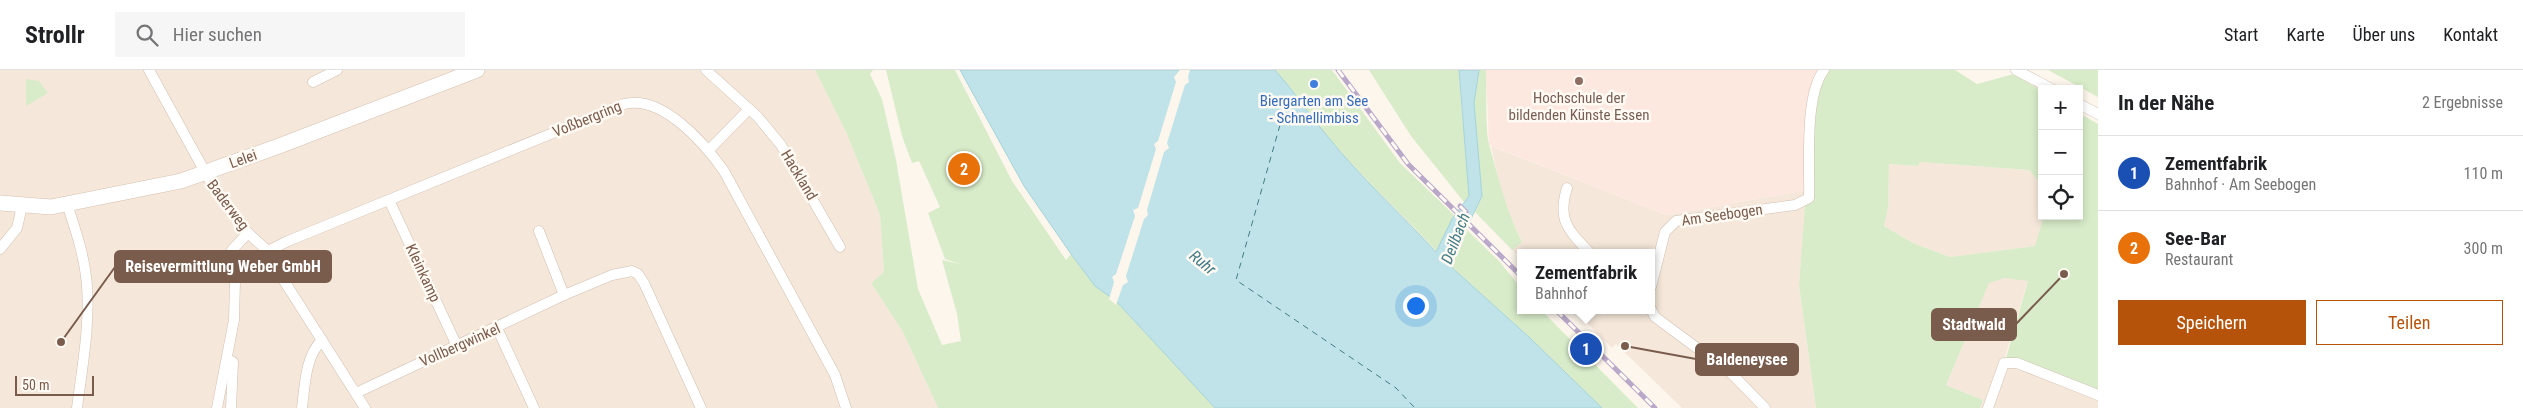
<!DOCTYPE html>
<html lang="de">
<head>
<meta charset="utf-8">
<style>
	body { margin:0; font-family:"Roboto Condensed",sans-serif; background:#f6f6f6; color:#202124 }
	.controls { position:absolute; right:15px; top:15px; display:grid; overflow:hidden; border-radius:0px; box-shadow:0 2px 8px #0003 }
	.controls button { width:45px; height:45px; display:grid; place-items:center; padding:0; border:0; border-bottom:1px solid #e0e0e0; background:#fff; color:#202124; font:25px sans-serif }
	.scale { position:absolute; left:15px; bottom:12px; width:79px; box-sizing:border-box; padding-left:5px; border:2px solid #7a5c4d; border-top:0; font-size:14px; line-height:18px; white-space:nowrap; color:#7a5c4d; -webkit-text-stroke:4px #fffaf3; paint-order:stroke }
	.you { position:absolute; left:1415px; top:235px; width:18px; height:18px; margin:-12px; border:4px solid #fff; border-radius:50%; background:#1a73e8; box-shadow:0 0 0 8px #1a73e833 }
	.badge { display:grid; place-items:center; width:32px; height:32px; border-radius:50%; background:#b45309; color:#fff; font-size:16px; font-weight:700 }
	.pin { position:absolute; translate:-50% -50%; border:2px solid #fff; box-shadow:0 1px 5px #0006 }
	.popup { position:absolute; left:1517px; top:179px; width:138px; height:65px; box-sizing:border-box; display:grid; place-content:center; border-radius:0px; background:#fff; filter:drop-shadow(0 1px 4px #0005); font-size:16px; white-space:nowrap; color:#757577 }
	.popup b { font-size:19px; color:#202124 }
	.popup::after { content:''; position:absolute; left:50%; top:100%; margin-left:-10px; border:10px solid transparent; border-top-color:#fff }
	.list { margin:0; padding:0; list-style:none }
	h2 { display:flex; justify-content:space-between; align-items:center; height:65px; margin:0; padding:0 20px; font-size:21px }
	h2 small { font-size:16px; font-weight:400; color:#757577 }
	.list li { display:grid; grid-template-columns:32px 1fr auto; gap:15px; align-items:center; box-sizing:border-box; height:75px; padding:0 20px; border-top:1px solid #e0e0e0 }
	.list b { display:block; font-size:19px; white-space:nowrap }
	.list p { margin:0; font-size:16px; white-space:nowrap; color:#757577 }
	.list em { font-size:16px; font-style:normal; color:#757577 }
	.actions { display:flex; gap:10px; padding:15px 20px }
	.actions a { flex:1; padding:11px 0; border:1px solid #b45309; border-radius:0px; text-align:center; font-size:18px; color:#b45309 }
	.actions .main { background:#b45309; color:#fff }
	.icon { flex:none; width:28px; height:28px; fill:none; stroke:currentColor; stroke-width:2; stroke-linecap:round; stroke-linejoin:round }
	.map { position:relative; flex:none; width:2098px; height:338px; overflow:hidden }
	header { display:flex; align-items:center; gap:30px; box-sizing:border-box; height:70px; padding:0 25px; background:#fff; border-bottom:1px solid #e0e0e0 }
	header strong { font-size:24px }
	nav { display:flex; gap:28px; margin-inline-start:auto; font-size:18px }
	.search { width:350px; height:45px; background:#f6f6f6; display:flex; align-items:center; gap:12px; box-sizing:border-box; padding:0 18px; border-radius:0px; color:#757577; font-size:19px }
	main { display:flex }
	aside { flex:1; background:#fff }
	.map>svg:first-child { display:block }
</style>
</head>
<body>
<header>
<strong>Strollr</strong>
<div class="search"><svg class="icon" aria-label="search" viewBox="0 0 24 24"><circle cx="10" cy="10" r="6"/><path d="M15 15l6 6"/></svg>Hier suchen</div>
<nav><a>Start</a><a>Karte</a><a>Über uns</a><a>Kontakt</a></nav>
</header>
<main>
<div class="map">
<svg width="2098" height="338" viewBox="0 0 2098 338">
	<rect width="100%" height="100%" fill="#fdf6ec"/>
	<!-- residential -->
	<g fill="#f5e8da">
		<polygon points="0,0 815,0 846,62 880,145 884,202 871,213 903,262 938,338 0,338"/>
		<polygon points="1491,76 1667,145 1807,120 1799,215 1816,338 1682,338 1616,274 1612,278 1574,240 1651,240 1651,183 1521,183 1521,188 1512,180 1522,172 1503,130"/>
		<polygon points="1920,92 2029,100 2042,115 2042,146 2044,146 2036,176 1950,187 1915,174 1884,156 1888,138 1889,94 1918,96"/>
		<polygon points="2005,208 2028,210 2003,294 2016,295 2098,326 2098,338 1980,338 1983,330 1946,315 1989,212"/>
	</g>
	<!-- commercial -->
	<polygon fill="#fde8e0" points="1486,0 1822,0 1807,120 1667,145 1489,75"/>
	<!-- green -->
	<g fill="#d8ecc9">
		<polygon points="815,0 873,0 870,4 882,29 896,90 918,219 942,275 961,271 957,244 942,190 960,194 945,189 928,143 940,137 919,91 912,93 902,66 886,0 955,0 1012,111 1066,190 1071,184 1095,216 1116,231 1215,338 938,338 903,262 871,213 884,202 880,145 846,62"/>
		<path d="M1275 0H1332L1400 93 1454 145 1437 182C1401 143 1362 108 1328 67 1309 46 1294 21 1275 0Z"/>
		<polygon points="1369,0 1459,0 1461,34 1468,93 1469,126 1464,132 1411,66"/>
		<path d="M1479 0H1486C1487 18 1485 59 1489 74 1498 107 1506 140 1522 172L1512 180 1475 142 1482 126 1474 33Z"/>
		<polygon points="1826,0 1955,0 1977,14 2014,4 2042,21 2042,115 2029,100 1920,92 1918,96 1889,94 1888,138 1884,156 1915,174 1950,187 2035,176 2044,146 2079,146 2079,43 2098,54 2098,323 2005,292 2028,211 2005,208 1989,213 1946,315 1983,330 1980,338 1816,338 1799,215 1813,33"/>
		<polygon points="2048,0 2098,0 2098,27"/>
		<polygon points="26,9 39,11 48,23 26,36"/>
		<polygon points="1466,159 1499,191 1521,218 1521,240 1541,240 1638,338 1602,338 1530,268 1449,195"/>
	</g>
	<!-- water -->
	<path fill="#bfe3e8" stroke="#a5d3da" d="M960 0H1275C1294 21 1309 45 1328 67 1361 108 1400 143 1436 182L1452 149 1469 126 1459 0H1479L1474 33 1482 126 1449 195 1530 268 1602 338H1215L1116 231 1095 216 1071 184 1024 116Z"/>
	<!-- pier -->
	<polygon fill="#fdf6ec" points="1180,0 1190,0 1188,7 1189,12 1185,15 1167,73 1169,78 1164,82 1147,140 1148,145 1144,149 1126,206 1128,212 1123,215 1116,235 1109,229 1114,212 1112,207 1116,204 1135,146 1133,140 1138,138 1156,79 1154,74 1158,71 1176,12 1174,7"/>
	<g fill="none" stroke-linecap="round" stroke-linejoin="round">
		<!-- ferry -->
		<polyline stroke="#437c86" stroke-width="1" stroke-dasharray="6 5" stroke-linecap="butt" points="1286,34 1236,210 1396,318 1415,338"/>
		<!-- street casing -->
		<g stroke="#d1beb0" stroke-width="11">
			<g id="street">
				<polyline points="149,0 215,120 248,163 268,181 274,195 365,338"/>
				<polyline points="706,0 758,47 781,75 840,177"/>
				<polyline points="2016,0 2052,19"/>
				<polyline points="313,12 337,0"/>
				<polyline points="2079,34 2098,44"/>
				<polyline points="709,80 749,39"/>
				<path d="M1567 118C1557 150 1568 160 1590 183"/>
				<polyline points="389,130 457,276"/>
				<path d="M67 134C76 161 85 188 87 216 90 256 82 298 77 338"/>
				<polyline points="539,161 564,225"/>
				<polyline points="0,179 17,158 22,136"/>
				<path d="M268 181 288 171 624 34C662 24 704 73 724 101L835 305 846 338"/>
				<path d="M1651 217 1665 162 1676 151 1795 135 1809 128C1810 95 1804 26 1824 0"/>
				<polyline points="1651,239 1655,247 1732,304 1765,338"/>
				<polyline points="497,258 534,338"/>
				<polyline points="227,289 233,292 231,338"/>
				<polyline points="356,323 564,225 612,205 632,201 638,204 644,213 701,338"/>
				<polyline points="217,338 234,250 235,211 232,180 248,163"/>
				<path d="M302 338C305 315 305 287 322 270"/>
				<polyline points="1988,338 2004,293 2017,293 2098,325"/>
			</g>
		</g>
		<!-- secondary casing -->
		<g stroke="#d6c0b0" stroke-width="16">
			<polyline id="secondary" points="0,133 51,137 181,111 279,76 477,0"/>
		</g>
		<!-- street -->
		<use href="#street" stroke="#fff" stroke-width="10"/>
		<!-- secondary -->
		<use href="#secondary" stroke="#fff" stroke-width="15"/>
		<!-- rail casing -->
		<g stroke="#b9a8c9" stroke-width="5">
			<g id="rail">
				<polyline points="1338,0 1408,94 1521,206"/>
				<polyline points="1460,136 1466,142"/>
				<polyline points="1556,240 1655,338"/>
			</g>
		</g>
		<!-- rail -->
		<use href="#rail" stroke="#fffaf3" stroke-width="3" stroke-dasharray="9" stroke-linecap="butt"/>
	</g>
	<!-- markers -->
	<circle fill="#8d6e63" stroke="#fffaf3" stroke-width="2" cx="1579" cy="11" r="5"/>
	<circle fill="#3f7fe0" stroke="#fffaf3" stroke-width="2" cx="1314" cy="14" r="5"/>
	<g text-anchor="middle" stroke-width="5" stroke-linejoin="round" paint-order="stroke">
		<!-- education labels -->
		<g font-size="15" fill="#785e54" stroke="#fffaf3">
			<text x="1579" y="33">Hochschule der<tspan x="1579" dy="17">bildenden Künste Essen</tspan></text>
		</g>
		<!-- shop labels -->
		<g font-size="15" fill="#366cbe" stroke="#fffaf3">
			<text x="1314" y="36">Biergarten am See<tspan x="1314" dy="17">- Schnellimbiss</tspan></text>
		</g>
		<!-- street labels -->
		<g font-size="15" fill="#7a5c4d" stroke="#fffaf3">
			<text transform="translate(587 49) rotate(-22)" y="5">Voßbergring</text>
			<text transform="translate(243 89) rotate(-20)" y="5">Lelei</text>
			<text transform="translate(799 105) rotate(59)" y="5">Hackland</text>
			<text transform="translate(228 135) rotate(53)" y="5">Baderweg</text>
			<text transform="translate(1722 145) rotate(-8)" y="5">Am Seebogen</text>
			<text transform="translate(423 203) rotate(65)" y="5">Kleinkamp</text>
			<text transform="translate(460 275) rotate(-24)" y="5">Vollbergwinkel</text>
		</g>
		<!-- water labels -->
		<g font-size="16" font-style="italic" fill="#437c86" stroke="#fffaf3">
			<text transform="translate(1455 168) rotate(-69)" y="6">Deilbach</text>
			<text transform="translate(1203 192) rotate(39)" y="6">Ruhr</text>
		</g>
	</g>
	<!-- callouts -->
	<path fill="none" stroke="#7a5c4d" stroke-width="2" d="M61 272L115 197M2064 204L2016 254M1625 276L1696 289"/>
	<g fill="#7a5c4d" stroke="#fffaf3" stroke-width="2">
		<circle cx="61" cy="272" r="5"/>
		<circle cx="2064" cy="204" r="5"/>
		<circle cx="1625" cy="276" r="5"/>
	</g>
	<g fill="#7a5c4d" stroke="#7a5c4d" stroke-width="2">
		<rect x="115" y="181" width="216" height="31" rx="5"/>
		<rect x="1932" y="239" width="84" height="31" rx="5"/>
		<rect x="1696" y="274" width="102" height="31" rx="5"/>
	</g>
	<g font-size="16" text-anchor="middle" font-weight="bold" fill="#fff">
		<text x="223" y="202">Reisevermittlung Weber GmbH</text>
		<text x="1974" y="260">Stadtwald</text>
		<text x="1747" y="295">Baldeneysee</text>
	</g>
</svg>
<div class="controls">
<button>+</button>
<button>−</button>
<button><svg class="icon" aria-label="locate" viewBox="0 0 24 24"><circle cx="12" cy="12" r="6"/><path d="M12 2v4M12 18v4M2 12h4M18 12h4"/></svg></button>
</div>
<div class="scale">50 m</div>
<div class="you"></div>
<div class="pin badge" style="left:1586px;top:279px;background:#1a4fb4">1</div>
<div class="popup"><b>Zementfabrik</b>Bahnhof</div>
<div class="pin badge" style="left:964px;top:99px;background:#e8710a">2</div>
</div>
<aside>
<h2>In der Nähe<small>2 Ergebnisse</small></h2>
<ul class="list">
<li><span class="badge" style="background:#1a4fb4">1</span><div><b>Zementfabrik</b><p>Bahnhof · Am Seebogen</p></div><em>110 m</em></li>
<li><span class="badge" style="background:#e8710a">2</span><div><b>See-Bar</b><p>Restaurant</p></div><em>300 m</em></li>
</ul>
<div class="actions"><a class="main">Speichern</a><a>Teilen</a></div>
</aside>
</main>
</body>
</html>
